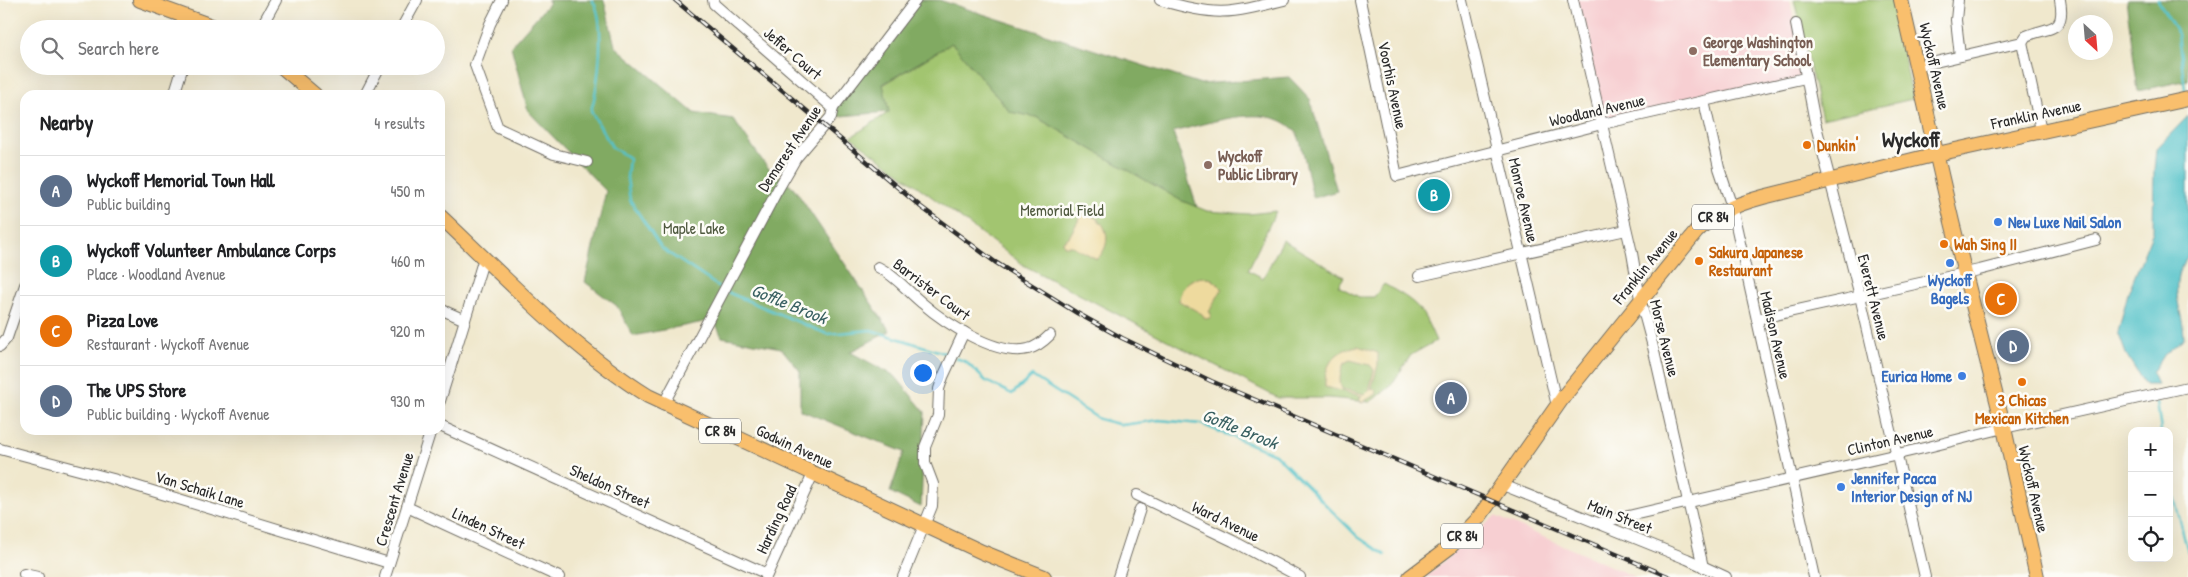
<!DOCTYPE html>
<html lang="en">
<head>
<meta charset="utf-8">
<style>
	body { margin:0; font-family:"Patrick Hand",sans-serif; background:#f6f6f6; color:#202124 }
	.controls { position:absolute; right:15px; bottom:15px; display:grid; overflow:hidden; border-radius:10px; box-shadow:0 5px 20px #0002 }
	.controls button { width:45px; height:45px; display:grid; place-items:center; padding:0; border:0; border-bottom:1px solid #e0e0e0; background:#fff; color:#202124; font:25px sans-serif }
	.compass { position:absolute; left:2068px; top:15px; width:45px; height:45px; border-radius:50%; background:#fff; box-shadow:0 5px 20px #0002; rotate:154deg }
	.you { position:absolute; left:922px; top:372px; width:18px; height:18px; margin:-12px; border:4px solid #fff; border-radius:50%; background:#1a73e8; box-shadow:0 0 0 8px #1a73e833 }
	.badge { display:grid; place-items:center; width:32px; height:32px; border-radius:50%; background:#111827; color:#fff; font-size:16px; font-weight:700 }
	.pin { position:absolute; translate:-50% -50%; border:2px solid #fff; box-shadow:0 1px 5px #0006 }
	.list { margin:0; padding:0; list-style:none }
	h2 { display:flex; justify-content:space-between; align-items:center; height:65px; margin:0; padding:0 20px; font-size:21px }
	h2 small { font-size:16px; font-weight:400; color:#757577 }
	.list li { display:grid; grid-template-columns:32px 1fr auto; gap:15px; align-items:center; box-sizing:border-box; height:70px; padding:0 20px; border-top:1px solid #e0e0e0 }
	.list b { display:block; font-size:19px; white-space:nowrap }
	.list p { margin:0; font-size:16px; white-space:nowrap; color:#757577 }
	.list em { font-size:16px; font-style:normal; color:#757577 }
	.icon { flex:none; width:28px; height:28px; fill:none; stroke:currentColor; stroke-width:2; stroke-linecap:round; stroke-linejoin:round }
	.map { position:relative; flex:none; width:2188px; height:577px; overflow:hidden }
	.search { position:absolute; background:#fff; box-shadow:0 5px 20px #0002; left:20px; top:20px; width:425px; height:55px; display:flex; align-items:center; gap:12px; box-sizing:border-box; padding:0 18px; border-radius:28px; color:#757577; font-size:19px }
	.panel { position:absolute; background:#fff; box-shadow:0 5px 20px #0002; left:20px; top:90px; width:425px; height:345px; border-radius:15px }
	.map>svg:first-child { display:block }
</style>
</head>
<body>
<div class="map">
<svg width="2188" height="577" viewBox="0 0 2188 577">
	<rect width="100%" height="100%" fill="#fdfcf7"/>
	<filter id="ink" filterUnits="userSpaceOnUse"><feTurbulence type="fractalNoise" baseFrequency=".02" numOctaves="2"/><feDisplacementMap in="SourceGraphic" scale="10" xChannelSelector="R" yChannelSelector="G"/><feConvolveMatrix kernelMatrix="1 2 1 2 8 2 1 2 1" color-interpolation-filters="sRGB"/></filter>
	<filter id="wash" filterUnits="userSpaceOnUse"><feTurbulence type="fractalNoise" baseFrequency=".0096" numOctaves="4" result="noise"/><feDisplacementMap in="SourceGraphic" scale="20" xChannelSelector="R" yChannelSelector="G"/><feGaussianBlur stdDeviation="1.12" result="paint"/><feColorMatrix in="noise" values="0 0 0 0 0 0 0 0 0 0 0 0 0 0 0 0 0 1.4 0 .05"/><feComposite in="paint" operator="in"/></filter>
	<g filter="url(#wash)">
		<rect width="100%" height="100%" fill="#f0e8cd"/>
		<!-- built -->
		<g fill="#f7cfd2">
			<polygon points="1573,0 1790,0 1805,78 1602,124"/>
			<polygon points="1495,516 1599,561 1635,577 1426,577"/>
		</g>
		<!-- green -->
		<g fill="#a2c56f" stroke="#66784d">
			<polygon points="1794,0 1892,0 1913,99 1822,119"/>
			<path d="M952 43 1010 112 1036 117 1180 200 1207 211 1249 214 1276 211 1248 270 1263 278 1283 240 1344 277 1338 286 1359 297H1374L1384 284C1419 304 1420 305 1436 341L1411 355 1390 387 1370 402 1329 398H1278L1025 266 851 137 889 112 883 85Z"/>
		</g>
		<!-- forest -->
		<g fill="#81aa62" stroke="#566a46">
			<polygon points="547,0 604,0 615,46 694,113 733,119 767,167 794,188 890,331 850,352 895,376 925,412 921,507 890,492 904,452 800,410 800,371 781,348 722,337 714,320 633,336 617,306 585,282 606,191 528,111 511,46 550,2"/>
			<path d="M914 0H939L1201 84 1289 77 1310 99 1337 191 1313 198C1310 186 1302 139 1296 132 1270 100 1206 124 1173 132L1197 207 1180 200 1036 117 1010 112 952 43 883 84 889 112 829 117Z"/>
			<polygon points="2126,0 2188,0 2188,80 2138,91"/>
		</g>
		<!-- sand -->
		<g fill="#eeda9e" stroke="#8c8264" fill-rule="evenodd">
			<path d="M1082 214C1107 215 1115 243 1097 259L1072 246H1064L1063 241 1069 237Z"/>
			<path d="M1203 277 1212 279 1222 289 1209 312 1211 313 1210 318 1205 319 1202 314 1179 301C1180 286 1190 278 1203 277Z"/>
			<path d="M1358 346 1378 353V365L1371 390 1375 389 1377 394 1362 402 1359 398 1362 396 1325 387C1324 364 1335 350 1358 346ZM1350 360 1370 365 1374 370 1369 391 1364 394 1342 389C1338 380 1341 371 1344 363Z"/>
		</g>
		<!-- water -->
		<path fill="#54c2c9" stroke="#40767a" d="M2188 116V255C2185 262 2179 269 2178 276 2173 298 2184 317 2184 338L2162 357 2152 373 2157 385H2145L2126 354 2118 332 2128 293 2153 231 2154 170 2156 149Z"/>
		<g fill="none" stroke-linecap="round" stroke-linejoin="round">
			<!-- stream -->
			<g stroke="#54c2c9" stroke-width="2.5">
				<path d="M592 0C607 19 598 88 591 111L612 147 629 158 627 178 630 200 661 248 722 289"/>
				<polyline points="2158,0 2178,34 2185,89"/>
				<polyline points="727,292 827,334 871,330 951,355"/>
				<polyline points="956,358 966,362 986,381 1012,394 1032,376 1099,419 1122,425 1159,420 1201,424 1275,454 1358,537 1385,555"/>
				<polyline points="2157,402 2161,431"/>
				<polyline points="2169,477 2188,552"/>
			</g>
		</g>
	</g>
	<g filter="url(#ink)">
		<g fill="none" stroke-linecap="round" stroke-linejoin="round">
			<!-- minor casing -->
			<g stroke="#706d64" stroke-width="12">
				<g id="minor">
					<polyline points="502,0 490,24 475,65 498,128 554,154 587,162"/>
					<polyline points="713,0 714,4 833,108"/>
					<path d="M1160 0C1216 17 1228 14 1284 0"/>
					<polyline points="1360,0 1397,176 1602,124 1805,78"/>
					<polyline points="1462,0 1557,406"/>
					<polyline points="1573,0 1632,253 1640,299 1653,347 1703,567"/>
					<polyline points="1958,0 1956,20 1960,56"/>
					<polyline points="1796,24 1815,122 1860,296 1925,577"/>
					<polyline points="260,29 276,0"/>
					<polyline points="401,29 417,0"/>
					<polyline points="2022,42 2041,130"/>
					<path d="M1918 66 2022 42 2026 36C2050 26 2066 33 2060 0"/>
					<polyline points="174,95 183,66"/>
					<polyline points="365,95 380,66"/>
					<polyline points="1704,101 1719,168 1732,207 1814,577"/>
					<path d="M878 267C896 276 907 291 922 303 945 323 997 357 1028 349 1037 347 1044 341 1050 335"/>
					<polyline points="1419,276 1626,230"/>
					<polyline points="440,309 465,320"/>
					<polyline points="1757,319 1979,270 2096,240"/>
					<polyline points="0,346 7,338 25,285"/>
					<polyline points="440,401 484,258"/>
					<polyline points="663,405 777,191 796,158 831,117 833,108 916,0"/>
					<polyline points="440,426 767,574"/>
					<polyline points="0,449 113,479 389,563"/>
					<polyline points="1503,485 1687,559 1726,577"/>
					<polyline points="1137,495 1233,541 1300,577"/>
					<polyline points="407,507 559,577"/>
					<polyline points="1598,523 1924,448 2004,428 2188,387"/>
					<polyline points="24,574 38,577"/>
					<polyline points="385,577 431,430"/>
					<polyline points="766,577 813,474"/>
					<polyline points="903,577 932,506 933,484 925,463 925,447 938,415 939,389 943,377 964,332"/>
					<polyline points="1118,577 1140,509"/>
				</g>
			</g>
			<!-- major casing -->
			<g stroke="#706d64" stroke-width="16">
				<g id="major">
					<polyline points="140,0 220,29"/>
					<polyline points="1901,0 1952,222 2004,428 2037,577"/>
					<polyline points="281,66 315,95"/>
					<path d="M440 216C507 279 570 347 648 396L982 552 1044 577"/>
					<path d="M1410 577 1450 547 1480 516 1564 396 1696 232C1714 213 1737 204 1763 197L1937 154 2188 99"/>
				</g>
			</g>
			<!-- minor -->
			<use href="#minor" stroke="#fff" stroke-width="10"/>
			<!-- major -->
			<use href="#major" stroke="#f9bf6d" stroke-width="14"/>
			<!-- rail casing -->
			<g stroke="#2b2b2b" stroke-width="4.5">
				<polyline id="rail" points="675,0 921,207 995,262 1077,313 1122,338 1211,381 1670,577"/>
			</g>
			<!-- rail -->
			<use href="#rail" stroke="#fdfcf7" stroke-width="2.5" stroke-dasharray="8" stroke-linecap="butt"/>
		</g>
	</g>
	<!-- markers -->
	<g fill="#8d6e63" stroke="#fdfcf7" stroke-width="2">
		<circle cx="1693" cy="51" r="5"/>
		<circle cx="1208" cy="165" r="5"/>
	</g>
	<g fill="#e8710a" stroke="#fdfcf7" stroke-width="2">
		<circle cx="1807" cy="145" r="5"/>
		<circle cx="1944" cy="244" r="5"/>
		<circle cx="1699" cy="261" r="5"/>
		<circle cx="2022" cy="382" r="5"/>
	</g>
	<g fill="#3f7fe0" stroke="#fdfcf7" stroke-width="2">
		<circle cx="1998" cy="222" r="5"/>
		<circle cx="1950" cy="263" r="5"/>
		<circle cx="1962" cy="376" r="5"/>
		<circle cx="1841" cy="487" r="5"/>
	</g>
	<g text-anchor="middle" stroke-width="5" stroke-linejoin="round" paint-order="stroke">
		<!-- shield labels -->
		<g fill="#fdfcf7" stroke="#6a6a68" stroke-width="1">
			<rect x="1692" y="204.5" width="42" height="25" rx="4"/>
			<rect x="699" y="418.5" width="42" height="25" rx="4"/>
			<rect x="1441" y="523.5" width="42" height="25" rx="4"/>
		</g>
		<g font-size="15" font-weight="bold" fill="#2b2b2b">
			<text x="1713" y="222">CR 84</text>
			<text x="720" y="436">CR 84</text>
			<text x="1462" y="541">CR 84</text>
		</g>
		<!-- education labels -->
		<g font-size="16" font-weight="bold" fill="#785e54" stroke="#fdfcf7" text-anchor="start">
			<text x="1703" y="48">George Washington<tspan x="1703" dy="18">Elementary School</tspan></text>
			<text x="1218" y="162">Wyckoff<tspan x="1218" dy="18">Public Library</tspan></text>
		</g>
		<!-- street labels -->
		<g font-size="16" fill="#2b2b2b" stroke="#fdfcf7">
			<text transform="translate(793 53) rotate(41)" y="6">Jeffer Court</text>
			<text transform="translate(1935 66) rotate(77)" y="6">Wyckoff Avenue</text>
			<text transform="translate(1393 85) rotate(78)" y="6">Voorhis Avenue</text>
			<text transform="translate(1597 110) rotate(-13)" y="6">Woodland Avenue</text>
			<text transform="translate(2036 114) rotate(-12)" y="6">Franklin Avenue</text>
			<text transform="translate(789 148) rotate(-56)" y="6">Demarest Avenue</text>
			<text transform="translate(1524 200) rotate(77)" y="6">Monroe Avenue</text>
			<text transform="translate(1645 266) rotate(-51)" y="6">Franklin Avenue</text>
			<text transform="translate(932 289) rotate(37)" y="6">Barrister Court</text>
			<text transform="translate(1874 297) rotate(76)" y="6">Everett Avenue</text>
			<text transform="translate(1776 335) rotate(77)" y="6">Madison Avenue</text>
			<text transform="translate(1665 338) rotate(76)" y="6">Morse Avenue</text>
			<text transform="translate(1890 440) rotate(-13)" y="6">Clinton Avenue</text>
			<text transform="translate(795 446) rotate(25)" y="6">Godwin Avenue</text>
			<text transform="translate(610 486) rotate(24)" y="6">Sheldon Street</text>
			<text transform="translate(200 489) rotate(17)" y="6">Van Schaik Lane</text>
			<text transform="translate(2034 489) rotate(77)" y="6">Wyckoff Avenue</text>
			<text transform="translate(394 499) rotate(-73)" y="6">Crescent Avenue</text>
			<text transform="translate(1620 516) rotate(22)" y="6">Main Street</text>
			<text transform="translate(776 519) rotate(-65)" y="6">Harding Road</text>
			<text transform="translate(1226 521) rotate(26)" y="6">Ward Avenue</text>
			<text transform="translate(489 528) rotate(25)" y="6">Linden Street</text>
		</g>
		<!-- food labels -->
		<g font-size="16" font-weight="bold" fill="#c56008" stroke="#fdfcf7" text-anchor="start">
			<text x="1817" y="151">Dunkin'</text>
			<text x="1954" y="250">Wah Sing II</text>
			<text x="1709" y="258">Sakura Japanese<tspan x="1709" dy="18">Restaurant</tspan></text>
			<text x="2022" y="406" text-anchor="middle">3 Chicas<tspan x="2022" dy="18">Mexican Kitchen</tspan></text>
		</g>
		<!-- park labels -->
		<g font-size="16" fill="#4f593f" stroke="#fdfcf7">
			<text x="1062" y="216">Memorial Field</text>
			<text x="694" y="234">Maple Lake</text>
		</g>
		<!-- shop labels -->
		<g font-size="16" font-weight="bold" fill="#366cbe" stroke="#fdfcf7" text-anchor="start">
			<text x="2008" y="228">New Luxe Nail Salon</text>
			<text x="1950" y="286" text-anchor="middle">Wyckoff<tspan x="1950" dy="18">Bagels</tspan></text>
			<text x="1952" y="382" text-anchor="end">Eurica Home</text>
			<text x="1851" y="484">Jennifer Pacca<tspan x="1851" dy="18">Interior Design of NJ</tspan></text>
		</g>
		<!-- water labels -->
		<g font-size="18" font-style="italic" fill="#396062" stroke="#fdfcf7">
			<text transform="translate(789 304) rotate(22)" y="6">Goffle Brook</text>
			<text transform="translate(1240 429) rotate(22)" y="6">Goffle Brook</text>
		</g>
		<!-- district labels -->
		<g font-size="21" font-weight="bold" fill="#2b2b2b" stroke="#fdfcf7">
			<text x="1911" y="147">Wyckoff</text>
		</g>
	</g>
</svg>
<div class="controls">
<button>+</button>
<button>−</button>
<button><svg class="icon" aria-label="locate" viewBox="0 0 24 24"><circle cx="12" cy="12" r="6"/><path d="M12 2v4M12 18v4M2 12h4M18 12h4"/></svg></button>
</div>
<svg class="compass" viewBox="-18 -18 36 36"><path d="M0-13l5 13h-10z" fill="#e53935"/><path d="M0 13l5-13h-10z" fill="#757577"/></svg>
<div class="you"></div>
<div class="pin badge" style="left:1451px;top:398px;background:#5c6f8a">A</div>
<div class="pin badge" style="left:1434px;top:195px;background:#0f9aa8">B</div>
<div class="pin badge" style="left:2001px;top:299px;background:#e8710a">C</div>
<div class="pin badge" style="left:2013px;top:346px;background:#5c6f8a">D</div>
<div class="search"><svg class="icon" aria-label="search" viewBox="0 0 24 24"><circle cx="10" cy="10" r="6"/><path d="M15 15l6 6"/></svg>Search here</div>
<section class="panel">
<h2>Nearby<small>4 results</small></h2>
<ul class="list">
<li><span class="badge" style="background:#5c6f8a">A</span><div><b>Wyckoff Memorial Town Hall</b><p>Public building</p></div><em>450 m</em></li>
<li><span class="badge" style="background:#0f9aa8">B</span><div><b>Wyckoff Volunteer Ambulance Corps</b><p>Place · Woodland Avenue</p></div><em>460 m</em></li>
<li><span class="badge" style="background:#e8710a">C</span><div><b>Pizza Love</b><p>Restaurant · Wyckoff Avenue</p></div><em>920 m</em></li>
<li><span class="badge" style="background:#5c6f8a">D</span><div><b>The UPS Store</b><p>Public building · Wyckoff Avenue</p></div><em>930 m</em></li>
</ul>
</section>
</div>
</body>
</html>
